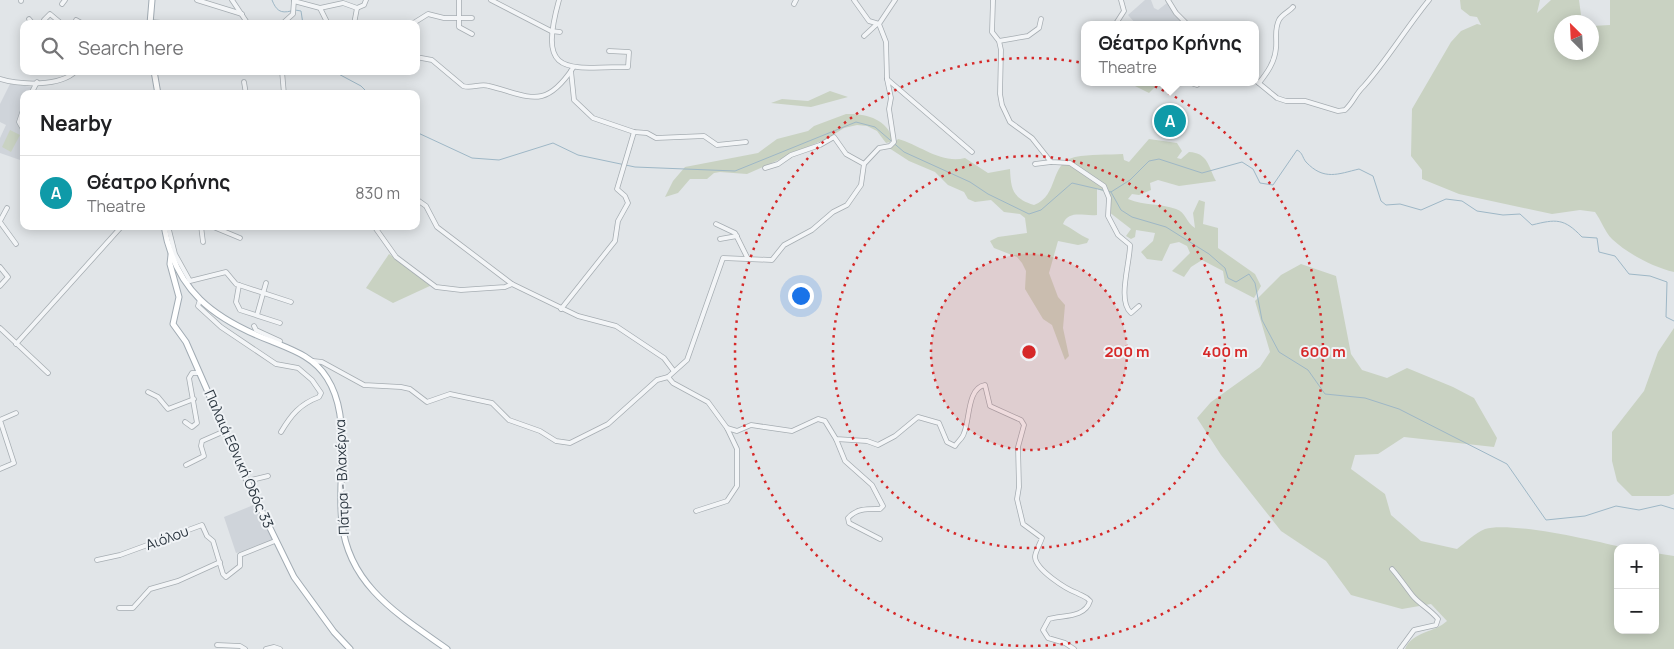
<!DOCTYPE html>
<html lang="en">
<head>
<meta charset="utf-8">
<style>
	body { margin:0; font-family:Manrope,sans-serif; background:#f2f2f2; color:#202124 }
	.controls { position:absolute; right:15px; bottom:15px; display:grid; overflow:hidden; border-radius:10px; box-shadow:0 2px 12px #0003 }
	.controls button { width:45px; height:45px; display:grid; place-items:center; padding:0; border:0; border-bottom:1px solid #e0e0e0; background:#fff; color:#202124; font:25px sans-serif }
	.compass { position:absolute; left:1554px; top:15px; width:45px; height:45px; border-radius:50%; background:#fff; box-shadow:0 2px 12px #0003; rotate:336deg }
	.you { position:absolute; left:800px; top:295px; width:18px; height:18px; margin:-12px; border:4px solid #fff; border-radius:50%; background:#1a73e8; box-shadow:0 0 0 8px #1a73e833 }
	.badge { display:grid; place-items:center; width:32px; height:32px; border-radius:50%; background:#ea580c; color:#fff; font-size:16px; font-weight:700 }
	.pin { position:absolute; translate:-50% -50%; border:2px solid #fff; box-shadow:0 1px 5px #0006 }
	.popup { position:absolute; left:1081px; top:21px; width:178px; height:65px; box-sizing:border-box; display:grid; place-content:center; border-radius:10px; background:#fff; filter:drop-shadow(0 1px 4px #0005); font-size:16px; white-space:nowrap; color:#757577 }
	.popup b { font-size:19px; color:#202124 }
	.popup::after { content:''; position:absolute; left:50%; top:100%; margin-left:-10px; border:10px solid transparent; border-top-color:#fff }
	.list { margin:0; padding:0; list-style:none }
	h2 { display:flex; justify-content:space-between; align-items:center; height:65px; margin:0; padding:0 20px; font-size:21px }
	h2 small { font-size:16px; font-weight:400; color:#757577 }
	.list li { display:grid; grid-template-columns:32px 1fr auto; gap:15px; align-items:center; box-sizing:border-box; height:75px; padding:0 20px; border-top:1px solid #e0e0e0 }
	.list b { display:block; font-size:19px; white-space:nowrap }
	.list p { margin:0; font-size:16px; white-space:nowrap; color:#757577 }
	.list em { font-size:16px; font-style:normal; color:#757577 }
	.icon { flex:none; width:28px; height:28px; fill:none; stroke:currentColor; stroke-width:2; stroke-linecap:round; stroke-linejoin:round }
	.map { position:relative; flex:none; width:1674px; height:649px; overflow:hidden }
	.search { position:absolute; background:#fff; box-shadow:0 2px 12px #0003; left:20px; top:20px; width:400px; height:55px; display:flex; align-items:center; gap:12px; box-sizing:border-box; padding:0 18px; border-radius:10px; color:#757577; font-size:19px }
	.panel { position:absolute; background:#fff; box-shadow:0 2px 12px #0003; left:20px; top:90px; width:400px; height:140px; border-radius:10px }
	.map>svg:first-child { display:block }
</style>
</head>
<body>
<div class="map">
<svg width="1674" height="649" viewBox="0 0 1674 649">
	<rect width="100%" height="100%" fill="#e1e5e8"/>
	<!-- built -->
	<g fill="#cfd4da">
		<polygon points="1145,0 1151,0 1154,8 1158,10 1167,3 1186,25 1137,25 1128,15"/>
		<polygon points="10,84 32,87 28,94 24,94 24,102 18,119 19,128 24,133 23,161 0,153 0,138 6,125 0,122 0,104"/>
		<polygon points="256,504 274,543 236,553 224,517"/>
	</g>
	<!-- green -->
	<g fill="#c9d2c2">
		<path d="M1460 0H1540L1537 13 1551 0H1579L1582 22H1562V52H1592V26L1610 25V0H1674V272C1653 267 1628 254 1612 239 1605 232 1601 220 1595 212L1580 210 1552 214 1459 194 1422 179V170L1411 156 1412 109 1451 42 1461 31 1477 24 1481 25 1477 17 1470 16 1461 9Z"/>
		<polygon points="1133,82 1160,82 1149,93 1133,85"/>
		<polygon points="830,91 848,97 811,107 771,103 782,99 808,101"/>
		<path d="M846 114C865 113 887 119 892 138L890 142 886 143 877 131 867 126 857 125 844 128 830 137 747 174 720 172 714 173 707 179H690L678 193 665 197 673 181 685 167 758 153 777 139 808 131 814 126Z"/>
		<polygon points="10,130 20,135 11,152 2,147"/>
		<path d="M898 139C920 145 941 164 965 158L988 173 1010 169C1011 189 1012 198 1034 205 1060 195 1048 164 1075 157 1090 154 1108 155 1123 154L1124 160 1129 162 1149 139 1177 143 1182 151 1177 158 1181 159 1189 152C1208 153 1208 166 1216 181L1179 186 1158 180 1150 183 1151 190 1139 195 1132 194 1128 199C1145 206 1160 203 1176 209 1186 212 1186 223 1195 228L1193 213 1199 200 1205 202 1203 224 1218 228V248L1255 274 1261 286 1254 298 1225 283 1223 271 1202 260 1191 267 1184 277 1172 271 1190 253 1187 246 1179 242 1170 244 1162 261 1147 259 1141 252 1153 241 1155 233 1136 230 1135 237 1131 239 1126 236 1131 229 1109 212 1108 193 1097 189V215C1085 217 1069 209 1063 224 1072 228 1079 235 1089 239L1087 243 1078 245 1058 241 1049 273 1058 297 1065 305 1063 328 1069 356 1065 360 1052 325 1043 319 1025 289 1026 271 1022 263 1017 257 994 248 990 241 998 237 1027 233 1025 218 1020 214 1004 212 991 200 975 202 968 199 964 192 948 185 935 172 909 161 889 148Z"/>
		<polygon points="389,254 432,285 393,303 366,288"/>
		<path d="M1301 264 1336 276 1351 354 1362 370 1387 378 1407 368 1453 387 1474 398 1497 438 1494 447 1404 437 1378 454 1355 455 1351 469 1385 494 1391 515 1421 541 1457 549C1465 543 1475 533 1485 529 1509 521 1597 541 1624 548H1618V630H1655V553L1674 556V649H1405C1413 631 1434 633 1447 621L1431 604 1402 609 1351 595 1326 561 1281 531 1221 455 1197 418 1211 402 1260 367 1270 352 1255 301 1281 275Z"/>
		<polygon points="1674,328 1674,494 1669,496 1632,496 1617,481 1612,461 1612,432 1644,391 1658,352"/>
	</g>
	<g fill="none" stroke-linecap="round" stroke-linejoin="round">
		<!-- stream -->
		<g stroke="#9eb7c6" stroke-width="1">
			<path d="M272 0C276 10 280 14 291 11"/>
			<polyline points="295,10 301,11 303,24"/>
			<polyline points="333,71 361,86 369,94"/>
			<path d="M416 132 472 158 499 160 553 143 578 155 635 167 735 171 856 122 875 127 904 152 970 182 988 194 1029 214 1041 210 1072 183 1111 192 1130 180 1149 161 1159 159 1202 173 1242 162 1253 169 1260 183 1273 185 1297 150C1303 153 1302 157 1306 162 1324 181 1338 174 1359 169L1373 176 1381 201 1386 205 1400 204 1421 210 1446 199 1462 201 1477 211 1503 215 1520 214 1532 225C1556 219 1564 218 1582 237L1597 238 1599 252 1615 256 1629 274 1650 276 1667 282 1666 317 1674 321"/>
			<polyline points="1111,192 1121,210 1132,217 1166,227 1209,254 1225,268 1228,278 1236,282 1249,274 1255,283 1262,320 1279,352 1308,370 1325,394 1365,398 1399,409 1507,464 1546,520 1585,516 1616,506 1639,510 1661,505 1674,509"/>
		</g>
		<!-- minor casing -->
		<g stroke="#a6adb2" stroke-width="5.5">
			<g id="minor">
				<polyline points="21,0 21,1"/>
				<polyline points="197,0 242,14"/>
				<polyline points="232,0 248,24"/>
				<polyline points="459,0 459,27 472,34"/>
				<polyline points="491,0 551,31 560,32"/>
				<path d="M559 0C538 76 564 68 628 67L629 52 609 51"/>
				<polyline points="854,0 869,21 879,24"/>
				<path d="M895 0 879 24 886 42 887 79 891 98 889 109 894 142 890 146 879 148 864 164 861 185 847 205 833 212 812 230 784 245 772 260 723 258 687 360 668 377 673 383 708 402 727 428 737 431 751 425 792 431 818 419 825 421 836 439 867 441 878 445 895 436 918 417 939 423 947 442 955 446C958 441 963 438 964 433 970 420 967 388 985 385L990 406 1021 420 1024 425 1018 447 1019 487 1017 499 1023 524 1042 538C1040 544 1035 552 1035 557 1036 570 1066 589 1077 593 1082 596 1086 596 1090 601 1085 618 1063 615 1049 619L1043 630 1048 638 1065 643 1074 649"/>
				<path d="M993 0 992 32 999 41 1001 50 1000 94 1002 105 1010 122 1032 138 1051 162 1070 163 1104 186 1109 198 1108 216 1118 235 1130 245C1130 263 1117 301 1131 313L1139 306"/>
				<polyline points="1168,0 1176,13 1188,25"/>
				<polyline points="294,1 320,8 328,24"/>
				<polyline points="62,4 65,0"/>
				<polyline points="794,4 796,0"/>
				<polyline points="320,8 343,3 357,8"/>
				<polyline points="357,8 364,5 366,0"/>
				<polyline points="29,19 33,24"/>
				<polyline points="76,20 83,24"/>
				<polyline points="150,22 178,24"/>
				<polyline points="48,24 44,20 50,14 62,24"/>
				<polyline points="282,24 293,14 294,0"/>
				<polyline points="354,24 357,8"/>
				<polyline points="412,24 428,14 444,18 472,18"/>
				<polyline points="1115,25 1124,11 1121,0"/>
				<polyline points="23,36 24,35"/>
				<polyline points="864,36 877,24"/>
				<polyline points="999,41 1028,36 1039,28 1041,19"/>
				<path d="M416 57 432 60 463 86C472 89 480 83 489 86 530 96 544 111 573 68"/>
				<polyline points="282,71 284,94"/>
				<polyline points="571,71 574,100 593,118 634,132 647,133 656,138 704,136 717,145 746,142"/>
				<path d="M0 79C20 85 60 87 76 71"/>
				<polyline points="887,79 972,152"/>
				<path d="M1255 80 1277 98 1286 101H1305L1338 111 1345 110C1353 103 1356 93 1364 86 1388 59 1406 28 1429 0"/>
				<polyline points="244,82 246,94"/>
				<polyline points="1188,82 1197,85 1200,82"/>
				<path d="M1259 83C1267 73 1275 62 1276 48 1277 38 1274 30 1279 20 1282 14 1289 12 1293 7"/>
				<polyline points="31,94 37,82"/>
				<polyline points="24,107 19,122 24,131"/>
				<polyline points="1035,164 1051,162"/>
				<polyline points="765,168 778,164 791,155 820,145 834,137 846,154 864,164"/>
				<polyline points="416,199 426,206 437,227 512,284 578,316 616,326 664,358 673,370"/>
				<polyline points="0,221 7,208"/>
				<polyline points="0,222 16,244"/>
				<polyline points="716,224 735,233 748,259"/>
				<polyline points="168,226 175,254 190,281 226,272 236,284 291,302"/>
				<polyline points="201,226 203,242"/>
				<polyline points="211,226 240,238"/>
				<polyline points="374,226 396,257 436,287 461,290 505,287 512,284"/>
				<polyline points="720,239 737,236"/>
				<polyline points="0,267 8,277 0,286"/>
				<polyline points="239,285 236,302 240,310 280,323"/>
				<path d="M200 300 198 306 221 327 276 364 298 368 312 380 321 393 319 397C300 404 291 415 281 432"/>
				<polyline points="561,309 615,241 618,221 628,203 625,196 617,189 634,132"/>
				<polyline points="257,315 266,283"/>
				<polyline points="254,326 256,330 280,341 279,344"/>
				<polyline points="0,328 48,373"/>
				<polyline points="16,344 122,226"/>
				<polyline points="313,361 322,362 364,385 401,387 410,389 427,402 450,394 492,403 509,420 540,431 556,441 570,443 608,424 657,380 668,377"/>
				<polyline points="148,392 158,397 168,409 194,399"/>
				<polyline points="185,422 192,427 197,423 189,378 192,373 199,373"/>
				<path d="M836 439 845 461 872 485 883 506 880 509C868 509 857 508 848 518L849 523 880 539"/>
				<polyline points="186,465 204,456 201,446 202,441 227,430"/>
				<polyline points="0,469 14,463 0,420 16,413"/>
				<polyline points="247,481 268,476"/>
				<polyline points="696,511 727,501 737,486 737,449 727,428"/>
				<polyline points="97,560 120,555 202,525 207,536 213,541 223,574 226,577 240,566 240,555 275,541"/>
				<path d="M1392 569C1399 577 1405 586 1412 595 1419 604 1430 609 1438 619L1436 625 1414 630 1400 649"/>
				<polyline points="119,608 133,608 150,589 178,581 220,562"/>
				<polyline points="217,645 240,646 245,649"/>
				<polyline points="266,649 274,647 280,649"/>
			</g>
		</g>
		<!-- major casing -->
		<g stroke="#a1abb3" stroke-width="7">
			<g id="major">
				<polyline points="150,24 152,0"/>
				<polyline points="154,71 158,94"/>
				<path d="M164 226C175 291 214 319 271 341 293 350 314 357 327 378 341 400 342 426 342 451 342 474 339 499 342 523 349 586 399 615 447 649"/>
				<polyline points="171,255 170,264 179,297 173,324 186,342 247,481 294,577 334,632 350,649"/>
			</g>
		</g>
		<!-- minor -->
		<use href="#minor" stroke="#f3f5f7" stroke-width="4"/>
		<!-- major -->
		<use href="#major" stroke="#fff" stroke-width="5"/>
	</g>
	<!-- distance rings -->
	<circle cx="1029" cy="352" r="98" fill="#d62828" fill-opacity=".12"/>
	<g fill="none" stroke="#d62828" stroke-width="2.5" stroke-dasharray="2.5 5">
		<circle cx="1029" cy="352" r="98"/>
		<circle cx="1029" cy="352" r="196"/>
		<circle cx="1029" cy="352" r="294"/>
	</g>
	<g text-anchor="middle" stroke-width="4" stroke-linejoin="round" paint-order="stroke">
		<!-- street labels -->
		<g font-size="14" fill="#2a353f" stroke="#f0f3f6">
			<text transform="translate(239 459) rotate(66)" y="5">Παλαιά Εθνική Οδός 33</text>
			<text transform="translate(342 477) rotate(-92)" y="5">Πάτρα - Βλαχέρνα</text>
			<text transform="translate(167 538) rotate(-20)" y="5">Αιόλου</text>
		</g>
	</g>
	<circle cx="1029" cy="352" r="8" fill="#d62828" stroke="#f0f3f6" stroke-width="2.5"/>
	<g font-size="15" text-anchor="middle" font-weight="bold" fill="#d62828" stroke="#f0f3f6" stroke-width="4" stroke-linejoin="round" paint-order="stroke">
		<text x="1127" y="357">200 m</text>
		<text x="1225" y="357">400 m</text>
		<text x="1323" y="357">600 m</text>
	</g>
</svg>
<div class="controls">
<button>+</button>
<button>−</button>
</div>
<svg class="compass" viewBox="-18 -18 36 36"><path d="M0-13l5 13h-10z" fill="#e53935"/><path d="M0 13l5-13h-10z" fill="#757577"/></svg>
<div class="you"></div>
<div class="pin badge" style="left:1170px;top:121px;background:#0f9aa8">A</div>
<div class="popup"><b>Θέατρο Κρήνης</b>Theatre</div>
<div class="search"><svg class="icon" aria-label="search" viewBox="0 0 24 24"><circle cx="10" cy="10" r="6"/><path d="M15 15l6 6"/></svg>Search here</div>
<section class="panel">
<h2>Nearby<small></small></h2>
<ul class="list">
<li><span class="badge" style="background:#0f9aa8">A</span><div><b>Θέατρο Κρήνης</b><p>Theatre</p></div><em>830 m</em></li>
</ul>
</section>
</div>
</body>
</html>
